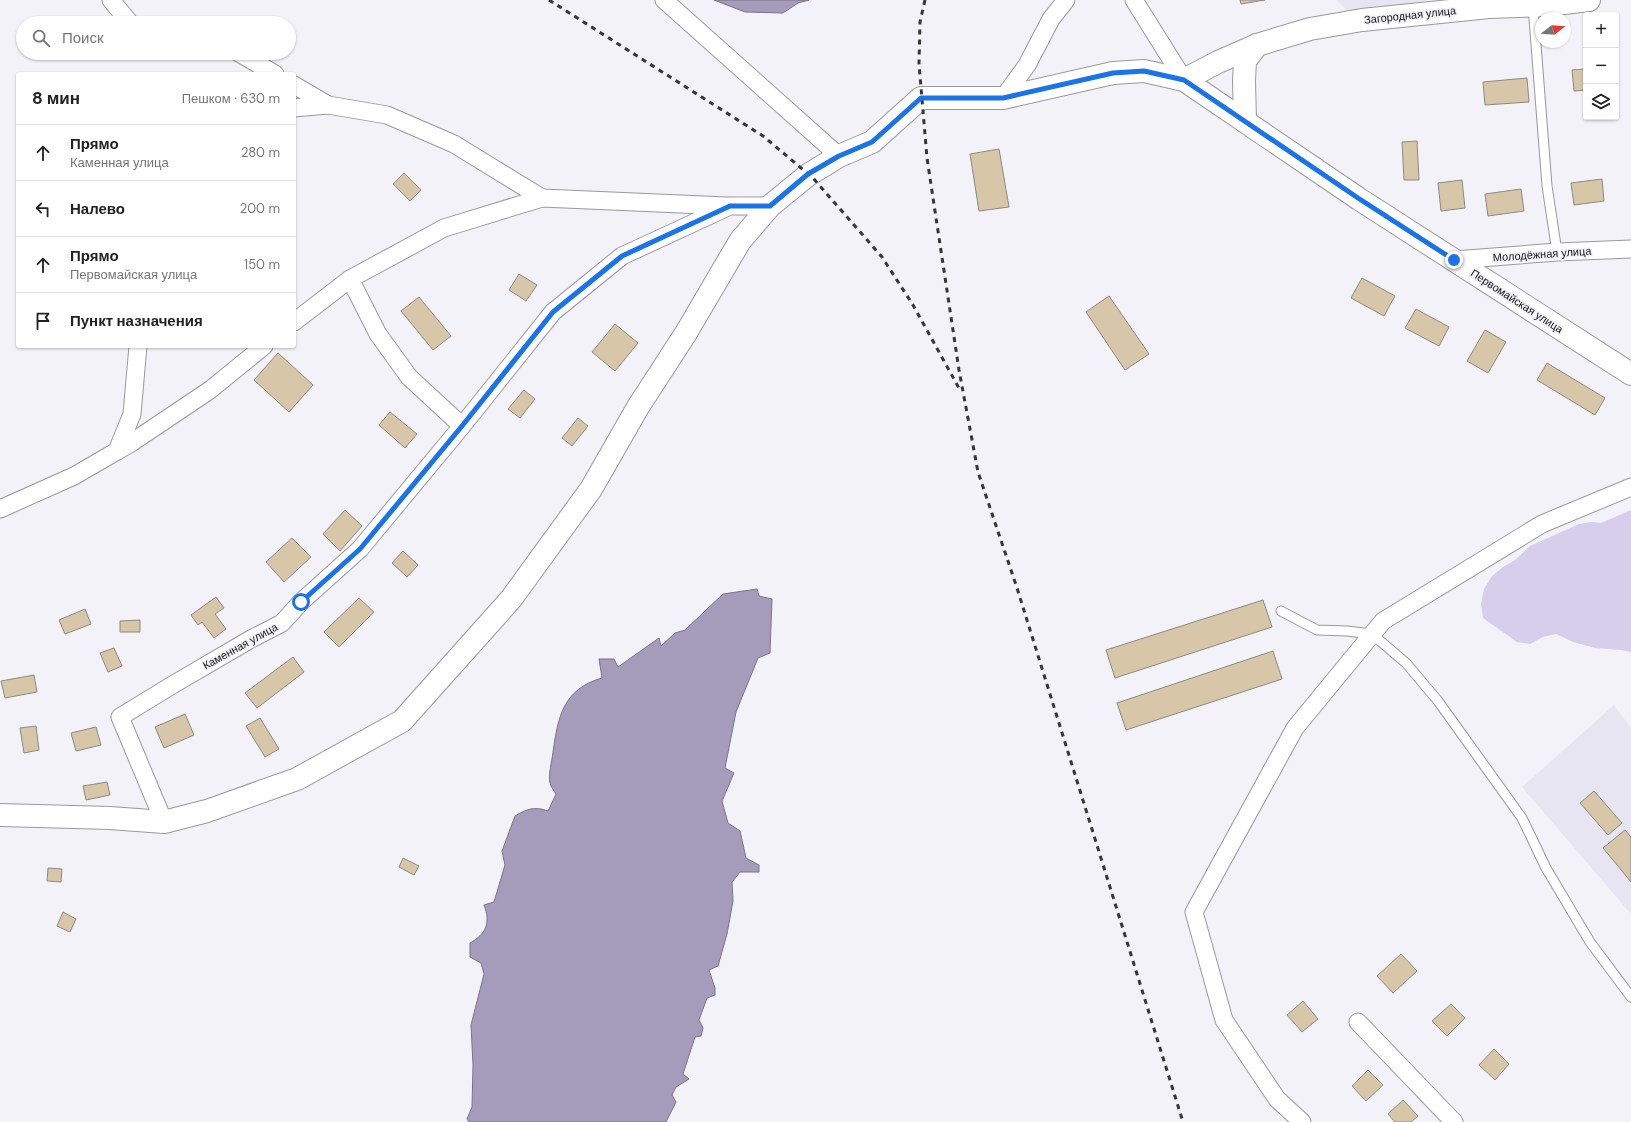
<!DOCTYPE html>
<html lang="ru">
<head>
<meta charset="utf-8">
<style>
	body { margin:0; font-family:"DM Sans",sans-serif; background:#f6f6f6; color:#222 }
	.controls { position:absolute; right:12px; top:12px; display:grid; overflow:hidden; border-radius:4px; box-shadow:0 1px 3px #0004 }
	.controls button { width:36px; height:36px; display:grid; place-items:center; padding:0; border:0; border-bottom:1px solid #e0e0e0; background:#fff; color:#222; font:20px sans-serif }
	.compass { position:absolute; left:1535px; top:12px; width:36px; height:36px; border-radius:50%; background:#fff; box-shadow:0 1px 3px #0004; rotate:73deg }
	.stop { position:absolute; width:12px; height:12px; margin:-9px; border:3px solid #1a73e8; border-radius:50%; background:#fff }
	.stop.end { background:#1a73e8; border-color:#fff; box-shadow:0 1px 4px #0008 }
	.list { margin:0; padding:0; list-style:none }
	h2 { display:flex; justify-content:space-between; align-items:center; height:52px; margin:0; padding:0 16px; font-size:17px }
	h2 small { font-size:13px; font-weight:400; color:#767676 }
	.list li { display:grid; grid-template-columns:26px 1fr auto; gap:12px; align-items:center; box-sizing:border-box; height:56px; padding:0 16px; border-top:1px solid #e0e0e0 }
	.list b { display:block; font-size:15px; white-space:nowrap }
	.list p { margin:0; font-size:13px; white-space:nowrap; color:#767676 }
	.list em { font-size:13px; font-style:normal; color:#767676 }
	.icon { flex:none; width:22px; height:22px; fill:none; stroke:currentColor; stroke-width:2; stroke-linecap:round; stroke-linejoin:round }
	.map { position:relative; flex:none; width:1631px; height:1122px; overflow:hidden }
	.search { position:absolute; background:#fff; box-shadow:0 1px 3px #0004; left:16px; top:16px; width:280px; height:44px; display:flex; align-items:center; gap:10px; box-sizing:border-box; padding:0 14px; border-radius:22px; color:#767676; font-size:15px }
	.panel { position:absolute; background:#fff; box-shadow:0 1px 3px #0004; left:16px; top:72px; width:280px; height:276px; border-radius:4px }
	.map>svg:first-child { display:block }
</style>
</head>
<body>
<div class="map">
<svg width="1631" height="1122" viewBox="0 0 1631 1122">
	<rect width="100%" height="100%" fill="#f3f2f8"/>
	<!-- built -->
	<g fill="#e8e5f2">
		<polygon points="1336,0 1430,0 1350,13"/>
		<polygon points="1614,705 1631,728 1631,914 1522,787"/>
	</g>
	<!-- green -->
	<polygon fill="#d7ceec" points="1631,510 1631,652 1621,650 1595,648 1573,642 1556,634 1543,637 1530,644 1517,642 1483,618 1481,604 1484,589 1492,576 1503,567 1515,560 1530,546 1579,524 1592,522 1601,523"/>
	<!-- water -->
	<g fill="#a59cbb" stroke="#7a738a">
		<polygon points="714,0 809,0 798,3 783,13 745,12"/>
		<path d="M757 589 759 596 772 599 770 653 758 658 736 712 725 768 734 773 722 801 728 823 740 831 746 858 759 865V872H740L732 882 733 901 727 934 718 966 709 970 715 988V995L707 998 699 1020 703 1028 701 1036 695 1037 683 1074 689 1079 676 1087 672 1095 676 1102 666 1122H469L467 1119 472 1107 473 1065 471 1025 484 974 481 963 470 957V943C486 934 491 923 484 905L494 902 505 865 502 851 515 816C527 809 534 806 548 811L556 794C554 791 551 787 550 783 548 775 552 761 553 752 558 717 563 689 602 678L599 659H614L618 667 659 638 661 646 675 633 685 630 723 594Z"/>
	</g>
	<!-- building -->
	<g fill="#d8c6a8" stroke="#8c8984">
		<polygon points="1240,0 1265,0 1241,4"/>
		<polygon points="1586,69 1586,90 1574,91 1572,70"/>
		<polygon points="1527,78 1529,102 1485,105 1483,82"/>
		<polygon points="1417,141 1419,180 1404,180 1402,142"/>
		<polygon points="999,149 1009,207 979,211 970,154"/>
		<polygon points="404,173 421,190 410,201 393,184"/>
		<polygon points="1602,179 1604,201 1574,205 1571,183"/>
		<polygon points="1462,180 1465,208 1441,211 1438,183"/>
		<polygon points="1521,189 1524,211 1488,216 1485,194"/>
		<polygon points="519,274 537,285 526,301 509,290"/>
		<polygon points="1362,278 1395,296 1384,316 1351,298"/>
		<polygon points="1109,296 1149,354 1125,370 1086,312"/>
		<polygon points="419,297 451,336 433,350 401,311"/>
		<polygon points="1416,309 1449,327 1439,346 1405,328"/>
		<polygon points="615,324 638,343 615,371 592,352"/>
		<polygon points="1485,330 1506,342 1488,373 1467,361"/>
		<polygon points="278,353 313,385 289,412 254,380"/>
		<polygon points="1547,363 1605,398 1595,415 1537,380"/>
		<polygon points="524,390 535,399 520,418 508,409"/>
		<polygon points="390,412 417,434 405,448 379,425"/>
		<polygon points="578,418 588,426 572,446 562,438"/>
		<polygon points="345,510 362,526 340,551 323,534"/>
		<polygon points="292,538 311,557 284,582 266,562"/>
		<polygon points="403,551 418,565 407,577 392,563"/>
		<polygon points="216,597 224,608 215,614 226,629 214,638 202,622 198,625 191,615"/>
		<polygon points="359,598 374,612 339,647 324,632"/>
		<polygon points="1263,600 1272,627 1115,678 1106,650"/>
		<polygon points="85,609 91,624 65,634 59,620"/>
		<polygon points="140,620 140,632 120,632 120,621"/>
		<polygon points="114,648 122,666 108,672 100,653"/>
		<polygon points="1273,651 1282,679 1126,730 1117,703"/>
		<polygon points="293,657 304,672 257,708 245,693"/>
		<polygon points="34,675 37,692 5,698 1,681"/>
		<polygon points="185,714 194,735 164,748 155,727"/>
		<polygon points="260,718 279,749 265,757 246,726"/>
		<polygon points="36,726 39,750 24,753 20,728"/>
		<polygon points="96,727 101,745 76,751 71,733"/>
		<polygon points="107,782 110,795 86,800 83,786"/>
		<polygon points="1594,791 1622,823 1608,835 1580,803"/>
		<polygon points="1625,830 1631,837 1631,882 1603,848"/>
		<polygon points="403,858 419,866 414,875 399,867"/>
		<polygon points="48,868 62,869 61,882 47,881"/>
		<polygon points="63,912 76,919 70,932 57,926"/>
		<polygon points="1401,954 1417,971 1393,993 1377,976"/>
		<polygon points="1303,1001 1318,1019 1302,1032 1287,1015"/>
		<polygon points="1451,1004 1465,1018 1447,1036 1432,1021"/>
		<polygon points="1494,1049 1509,1064 1495,1080 1479,1065"/>
		<polygon points="1368,1070 1383,1085 1366,1101 1352,1086"/>
		<polygon points="1403,1100 1418,1116 1411,1122 1395,1122 1388,1114"/>
	</g>
	<g fill="none" stroke-linecap="round" stroke-linejoin="round">
		<!-- service casing -->
		<g stroke="#99989d" stroke-width="11">
			<g id="service">
				<polyline points="1533,6 1547,186 1557,252"/>
				<polyline points="1281,611 1317,630 1347,631 1372,634 1406,663 1438,701 1522,818 1546,868 1590,942 1631,997"/>
			</g>
		</g>
		<!-- minor casing -->
		<g stroke="#99989d" stroke-width="19">
			<g id="minor">
				<polyline points="111,0 130,23"/>
				<polyline points="664,0 839,156"/>
				<polyline points="1134,0 1184,80"/>
				<polyline points="239,53 275,74"/>
				<polyline points="294,85 328,105"/>
				<polyline points="1003,98 1027,65 1051,19 1066,0"/>
				<polyline points="294,108 328,105 387,115 454,144 542,198"/>
				<polyline points="1454,260 1557,252 1631,249"/>
				<polyline points="294,322 350,279"/>
				<polyline points="462,426 409,377 378,334 350,279 444,228 542,198 727,206"/>
				<polyline points="117,451 131,443 210,390 264,346"/>
				<polyline points="0,509 74,476 117,451 132,414 138,346"/>
				<polyline points="164,822 120,717 174,684 251,639 282,623 301,602 360,549 462,426 553,312 622,256 730,206 770,206"/>
				<polyline points="1358,1022 1454,1122"/>
				<polyline points="1302,1122 1277,1099 1224,1020 1194,912 1295,728 1383,621 1542,524 1631,487"/>
			</g>
		</g>
		<!-- tertiary casing -->
		<g stroke="#99989d" stroke-width="24">
			<g id="tertiary">
				<polyline points="1184,80 1218,62 1257,45 1310,29 1362,20 1489,7 1548,5 1589,0"/>
				<polyline points="1245,121 1244,81 1245,61 1257,45"/>
			</g>
		</g>
		<!-- primary casing -->
		<g stroke="#99989d" stroke-width="24">
			<polyline id="primary" points="0,815 110,818 164,822 207,811 297,779 402,721 511,599 591,489 638,407 686,333 740,241 770,206 808,175 839,156 872,142 921,98 1003,98 1113,73 1144,71 1184,80 1359,199 1631,374"/>
		</g>
		<!-- service -->
		<use href="#service" stroke="#fff" stroke-width="9"/>
		<!-- minor -->
		<use href="#minor" stroke="#fff" stroke-width="17"/>
		<!-- tertiary -->
		<use href="#tertiary" stroke="#fff" stroke-width="22"/>
		<!-- primary -->
		<use href="#primary" stroke="#fff" stroke-width="22"/>
		<!-- rail -->
		<g stroke="#363639" stroke-width="3" stroke-dasharray="5 5" stroke-linecap="butt">
			<polyline points="549,0 763,136 813,178 882,257 913,305 960,390"/>
			<polyline points="925,0 920,22 919,64 927,158 959,370 978,472 1017,588 1183,1122"/>
		</g>
	</g>
	<g fill="none" stroke-linecap="round" stroke-linejoin="round">
		<!-- route -->
		<polyline stroke="#1a73e8" stroke-width="5" points="301,602 360,549 462,426 553,312 622,256 730,206 770,206 808,174 839,156 872,142 921,98 1003,98 1113,73 1144,71 1184,80 1358,198 1454,260"/>
	</g>
	<g text-anchor="middle" stroke-width="3.5" stroke-linejoin="round" paint-order="stroke">
		<!-- street labels -->
		<g font-size="11" fill="#141416" stroke="#f3f2f8">
			<text transform="translate(1410 15) rotate(-6)" y="4">Загородная улица</text>
			<text transform="translate(1542 254) rotate(-4)" y="4">Молодёжная улица</text>
			<text transform="translate(1517 301) rotate(33)" y="4">Первомайская улица</text>
			<text transform="translate(240 646) rotate(-29)" y="4">Каменная улица</text>
		</g>
	</g>
</svg>
<div class="controls">
<button>+</button>
<button>−</button>
<button><svg class="icon" aria-label="layers" viewBox="0 0 24 24"><path d="M12 4l9 5-9 5-9-5zM3 14l9 5 9-5"/></svg></button>
</div>
<svg class="compass" viewBox="-18 -18 36 36"><path d="M0-13l5 13h-10z" fill="#e53935"/><path d="M0 13l5-13h-10z" fill="#767676"/></svg>
<div class="stop" style="left:301px;top:602px"></div>
<div class="stop end" style="left:1454px;top:260px"></div>
<div class="search"><svg class="icon" aria-label="search" viewBox="0 0 24 24"><circle cx="10" cy="10" r="6"/><path d="M15 15l6 6"/></svg>Поиск</div>
<section class="panel">
<h2>8 мин<small>Пешком · 630 m</small></h2>
<ul class="list">
<li><svg class="icon" aria-label="ahead" viewBox="0 0 24 24"><path d="M12 20V5M6 11l6-6 6 6"/></svg><div><b>Прямо</b><p>Каменная улица</p></div><em>280 m</em></li>
<li><svg class="icon" aria-label="left" viewBox="0 0 24 24"><path d="M17 20v-9H6M10 6l-5 5 5 5"/></svg><div><b>Налево</b></div><em>200 m</em></li>
<li><svg class="icon" aria-label="ahead" viewBox="0 0 24 24"><path d="M12 20V5M6 11l6-6 6 6"/></svg><div><b>Прямо</b><p>Первомайская улица</p></div><em>150 m</em></li>
<li><svg class="icon" aria-label="arrive" viewBox="0 0 24 24"><path d="M6 21V4h12l-3 4 3 4H6"/></svg><div><b>Пункт назначения</b></div></li>
</ul>
</section>
</div>
</body>
</html>
